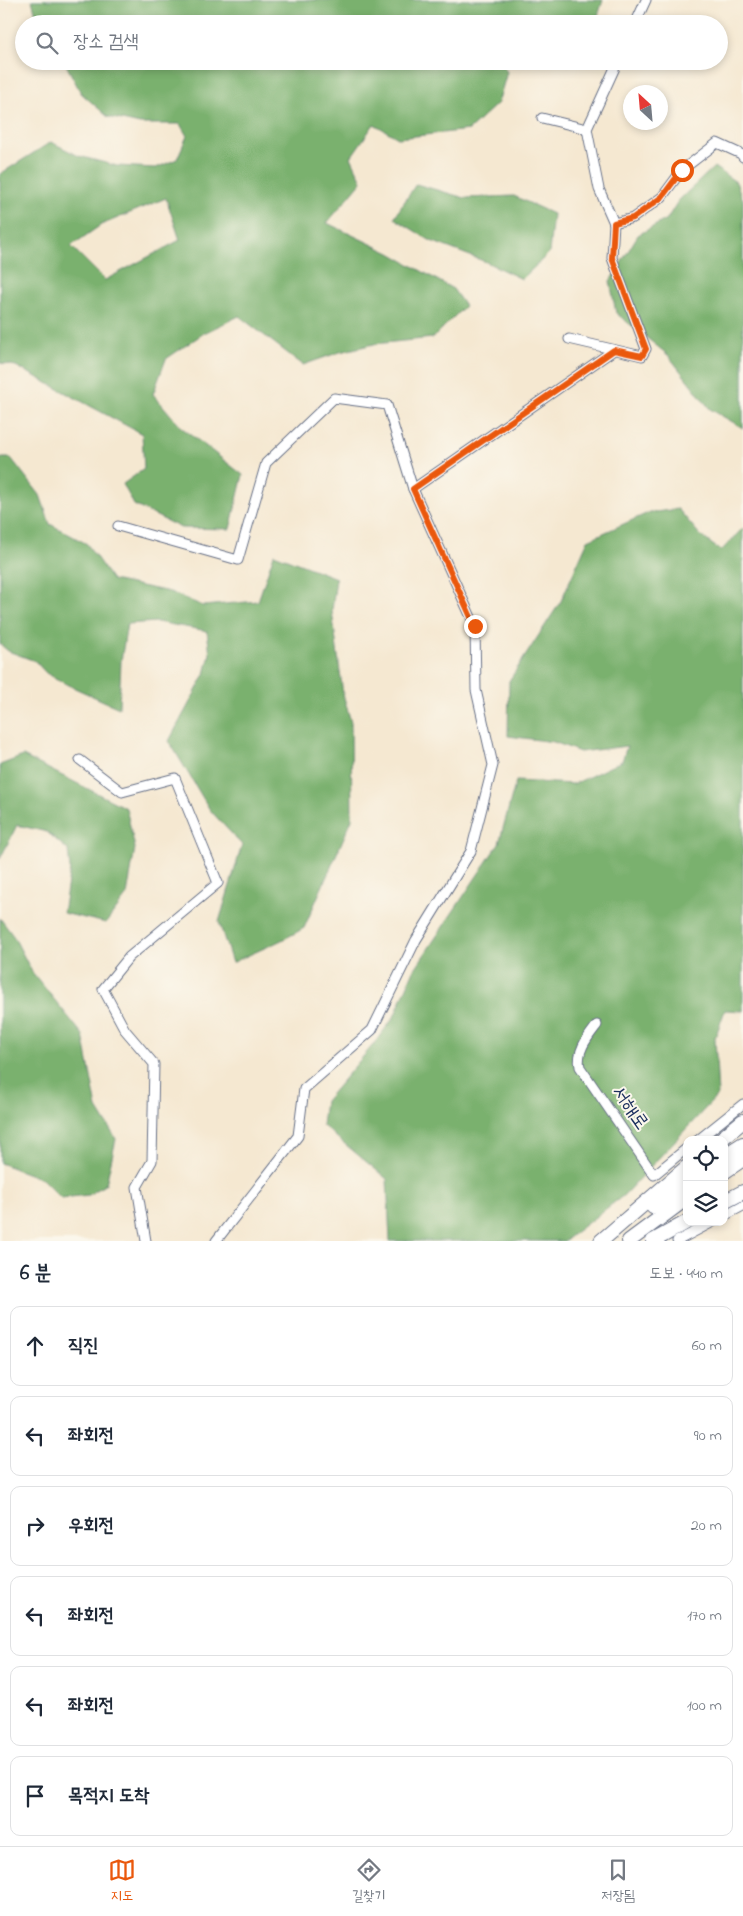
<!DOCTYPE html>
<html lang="ko">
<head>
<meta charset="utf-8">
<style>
	body { margin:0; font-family:"Indie Flower","Poor Story",sans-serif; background:#f2f2f3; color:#1f2937 }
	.controls { position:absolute; right:15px; bottom:15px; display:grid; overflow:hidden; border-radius:10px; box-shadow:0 2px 8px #0003 }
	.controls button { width:45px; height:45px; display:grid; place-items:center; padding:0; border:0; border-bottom:1px solid #e0e1e3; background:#fff; color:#1f2937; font:25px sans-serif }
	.compass { position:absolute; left:623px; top:85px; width:45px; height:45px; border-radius:50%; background:#fff; box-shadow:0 2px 8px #0003; rotate:334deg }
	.stop { position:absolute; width:15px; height:15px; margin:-11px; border:4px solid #ea580c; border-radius:50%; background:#fff }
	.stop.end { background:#ea580c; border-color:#fff; box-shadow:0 1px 5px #0008 }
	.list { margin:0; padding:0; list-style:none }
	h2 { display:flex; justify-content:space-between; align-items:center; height:65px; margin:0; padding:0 20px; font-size:21px }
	h2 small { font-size:16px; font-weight:400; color:#747a83 }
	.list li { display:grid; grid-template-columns:32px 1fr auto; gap:15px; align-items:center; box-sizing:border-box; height:80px; margin:0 10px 10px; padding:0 10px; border:1px solid #e0e1e3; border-radius:10px }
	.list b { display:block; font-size:19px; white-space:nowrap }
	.list em { font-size:16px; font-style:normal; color:#747a83 }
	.icon { flex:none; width:28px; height:28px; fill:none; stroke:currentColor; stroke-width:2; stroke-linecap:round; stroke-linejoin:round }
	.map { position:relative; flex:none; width:743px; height:1241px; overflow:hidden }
	.search { position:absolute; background:#fff; box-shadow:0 2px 8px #0003; left:15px; right:15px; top:15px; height:55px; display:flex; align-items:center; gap:12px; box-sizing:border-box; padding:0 18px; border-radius:28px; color:#747a83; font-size:19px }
	.sheet { height:605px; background:#fff }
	nav { display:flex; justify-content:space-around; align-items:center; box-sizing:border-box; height:70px; border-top:1px solid #e0e1e3; background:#fff; font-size:14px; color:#747a83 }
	nav a { display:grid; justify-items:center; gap:2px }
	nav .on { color:#ea580c }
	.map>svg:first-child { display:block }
</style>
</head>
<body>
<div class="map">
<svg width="743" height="1241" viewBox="0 0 743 1241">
	<rect width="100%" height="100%" fill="#fbf7ec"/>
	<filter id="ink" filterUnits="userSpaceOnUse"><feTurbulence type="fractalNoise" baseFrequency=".02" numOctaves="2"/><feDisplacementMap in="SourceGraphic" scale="10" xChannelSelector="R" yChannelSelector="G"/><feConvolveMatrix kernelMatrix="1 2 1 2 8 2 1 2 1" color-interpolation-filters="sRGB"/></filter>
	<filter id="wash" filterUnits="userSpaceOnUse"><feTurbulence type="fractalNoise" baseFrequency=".0096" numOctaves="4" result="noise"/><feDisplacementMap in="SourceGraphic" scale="20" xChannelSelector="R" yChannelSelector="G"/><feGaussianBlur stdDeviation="1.12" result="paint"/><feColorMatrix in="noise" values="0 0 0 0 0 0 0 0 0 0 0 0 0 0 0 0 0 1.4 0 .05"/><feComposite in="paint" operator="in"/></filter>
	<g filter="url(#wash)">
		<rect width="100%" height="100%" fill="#f5e8d1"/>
		<!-- forest -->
		<g fill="#7ab16e" stroke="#4a7066" fill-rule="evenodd">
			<polygon points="32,0 603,0 597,19 583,24 532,24 498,11 496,24 43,24 36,15"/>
			<path d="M64 61H501L507 72 498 103 469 130 398 138 374 124 351 157 362 181 327 223 390 253 453 289 465 306 433 338 374 344 340 352 303 365 239 316 204 333 166 359 153 394 181 427 243 475 230 529 181 528 134 505 123 484 144 469 142 434 16 366 0 363V174L51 142 79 156 117 166 156 168 177 159 187 136 180 124H140L108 117 81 93ZM166 198 180 240 105 280 71 246 101 225Z"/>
			<polygon points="714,167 736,182 743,200 743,428 710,409 668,355 616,313 610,281 638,235 667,219 678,201"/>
			<polygon points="416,184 465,198 514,196 553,214 549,253 522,279 486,262 431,241 394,218"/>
			<path d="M0 458H11L40 495 50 524 87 544 112 580 170 592 203 606 258 601 274 554 336 578 332 611 343 694 351 722 352 819 304 928C281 942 256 951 232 963L219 922 242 845 210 810 169 741 205 674 210 654 207 631 157 622 127 624 121 661 119 708 68 685 46 673 35 661 8 651 0 644Z"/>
			<polygon points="678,509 701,536 721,551 743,528 743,1011 725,1010 715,1038 718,1095 624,1195 564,1241 390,1241 387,1179 322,1125 325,1101 373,1045 394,1017 414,970 499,843 516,781 574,784 622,761 627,746 580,752 554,742 508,736 509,681 561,601 588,540 648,513"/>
			<polygon points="23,756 126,808 135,848 127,895 106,923 63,913 70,869 68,850 47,832 17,825 0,859 0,765"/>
			<polygon points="0,918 14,937 32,972 83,1035 97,1108 116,1139 106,1184 89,1195 61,1198 42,1179 0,1163"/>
		</g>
	</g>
	<g filter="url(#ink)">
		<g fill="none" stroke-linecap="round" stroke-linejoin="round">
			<!-- street casing -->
			<g stroke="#677086" stroke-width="11">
				<g id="street">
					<polyline points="635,24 646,0"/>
					<polyline points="542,118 587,129"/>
					<polyline points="614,223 633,218 662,197 682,170 717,143 741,154 743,157"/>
					<polyline points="569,339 642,356 646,349 612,258 614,223 599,189 587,129 618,61"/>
					<polyline points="413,489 614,350"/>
					<polyline points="118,526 238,560 266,463 334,398 387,405 413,489 475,626 476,690 493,765 471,851 416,940 372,1030 304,1089 298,1136 216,1241"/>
					<polyline points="80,760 122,792 175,778 218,883 129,957 103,989 125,1030 154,1064 152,1161 137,1187 146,1241"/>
					<path d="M597 1025C588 1037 576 1051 580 1067L654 1175 687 1148"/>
					<polyline points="698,1140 743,1104"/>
					<polyline points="724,1216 743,1206"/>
					<polyline points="677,1241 713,1222"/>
				</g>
			</g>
			<!-- primary casing -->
			<g stroke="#677086" stroke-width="16">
				<g id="primary">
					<polyline points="720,1140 743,1121"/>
					<polyline points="724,1156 743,1144"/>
					<polyline points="724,1172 743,1159"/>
					<polyline points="724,1202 743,1192"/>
					<polyline points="653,1207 687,1183"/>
					<polyline points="601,1241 687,1167"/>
					<polyline points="629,1241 687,1198"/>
					<polyline points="653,1241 687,1222"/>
				</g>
			</g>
			<!-- street -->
			<use href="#street" stroke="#fff" stroke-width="9"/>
			<!-- primary -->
			<use href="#primary" stroke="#fff" stroke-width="14"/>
		</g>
	</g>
	<g fill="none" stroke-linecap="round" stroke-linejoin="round" filter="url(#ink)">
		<!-- route -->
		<polyline stroke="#ea580c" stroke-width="6" points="475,626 413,489 614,350 642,356 646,349 612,258 614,223 633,218 662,197 682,170"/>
	</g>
	<g text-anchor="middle" stroke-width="4" stroke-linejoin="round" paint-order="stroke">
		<!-- street labels -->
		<g font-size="20" fill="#1b2f5e" stroke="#fbf7ec">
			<text transform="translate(631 1107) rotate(55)" y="7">서해로</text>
		</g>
	</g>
</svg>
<div class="controls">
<button><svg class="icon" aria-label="locate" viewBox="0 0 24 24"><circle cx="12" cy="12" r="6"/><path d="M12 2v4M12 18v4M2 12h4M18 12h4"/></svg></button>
<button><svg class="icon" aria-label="layers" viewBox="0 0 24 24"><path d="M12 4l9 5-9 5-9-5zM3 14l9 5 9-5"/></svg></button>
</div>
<svg class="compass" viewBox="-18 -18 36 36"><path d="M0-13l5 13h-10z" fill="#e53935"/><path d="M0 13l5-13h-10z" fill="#747a83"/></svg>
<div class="stop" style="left:682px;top:170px"></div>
<div class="stop end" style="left:475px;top:626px"></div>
<div class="search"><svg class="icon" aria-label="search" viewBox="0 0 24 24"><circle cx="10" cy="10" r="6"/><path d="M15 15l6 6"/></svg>장소 검색</div>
</div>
<section class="sheet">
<h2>6 분<small>도보 · 440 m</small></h2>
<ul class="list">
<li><svg class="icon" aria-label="ahead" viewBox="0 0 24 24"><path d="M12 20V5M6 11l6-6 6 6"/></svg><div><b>직진</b></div><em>60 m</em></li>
<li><svg class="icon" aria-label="left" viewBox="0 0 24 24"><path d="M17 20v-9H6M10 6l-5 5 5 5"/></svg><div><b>좌회전</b></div><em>90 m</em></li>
<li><svg class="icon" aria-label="right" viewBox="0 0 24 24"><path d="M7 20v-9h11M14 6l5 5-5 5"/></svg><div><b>우회전</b></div><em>20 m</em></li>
<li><svg class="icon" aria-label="left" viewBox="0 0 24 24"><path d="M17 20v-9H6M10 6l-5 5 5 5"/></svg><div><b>좌회전</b></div><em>170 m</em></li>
<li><svg class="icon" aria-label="left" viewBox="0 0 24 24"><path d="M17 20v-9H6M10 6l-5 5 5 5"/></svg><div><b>좌회전</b></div><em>100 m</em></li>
<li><svg class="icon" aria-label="arrive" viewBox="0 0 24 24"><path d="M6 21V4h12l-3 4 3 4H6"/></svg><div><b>목적지 도착</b></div></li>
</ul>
</section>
<nav>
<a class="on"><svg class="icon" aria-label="map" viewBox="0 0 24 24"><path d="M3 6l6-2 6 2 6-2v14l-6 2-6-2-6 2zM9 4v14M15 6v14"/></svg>지도</a>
<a><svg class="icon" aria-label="directions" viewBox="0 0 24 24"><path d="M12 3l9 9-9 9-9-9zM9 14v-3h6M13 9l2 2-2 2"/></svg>길찾기</a>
<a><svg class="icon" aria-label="saved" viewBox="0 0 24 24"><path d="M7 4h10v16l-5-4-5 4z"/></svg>저장됨</a>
</nav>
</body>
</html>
